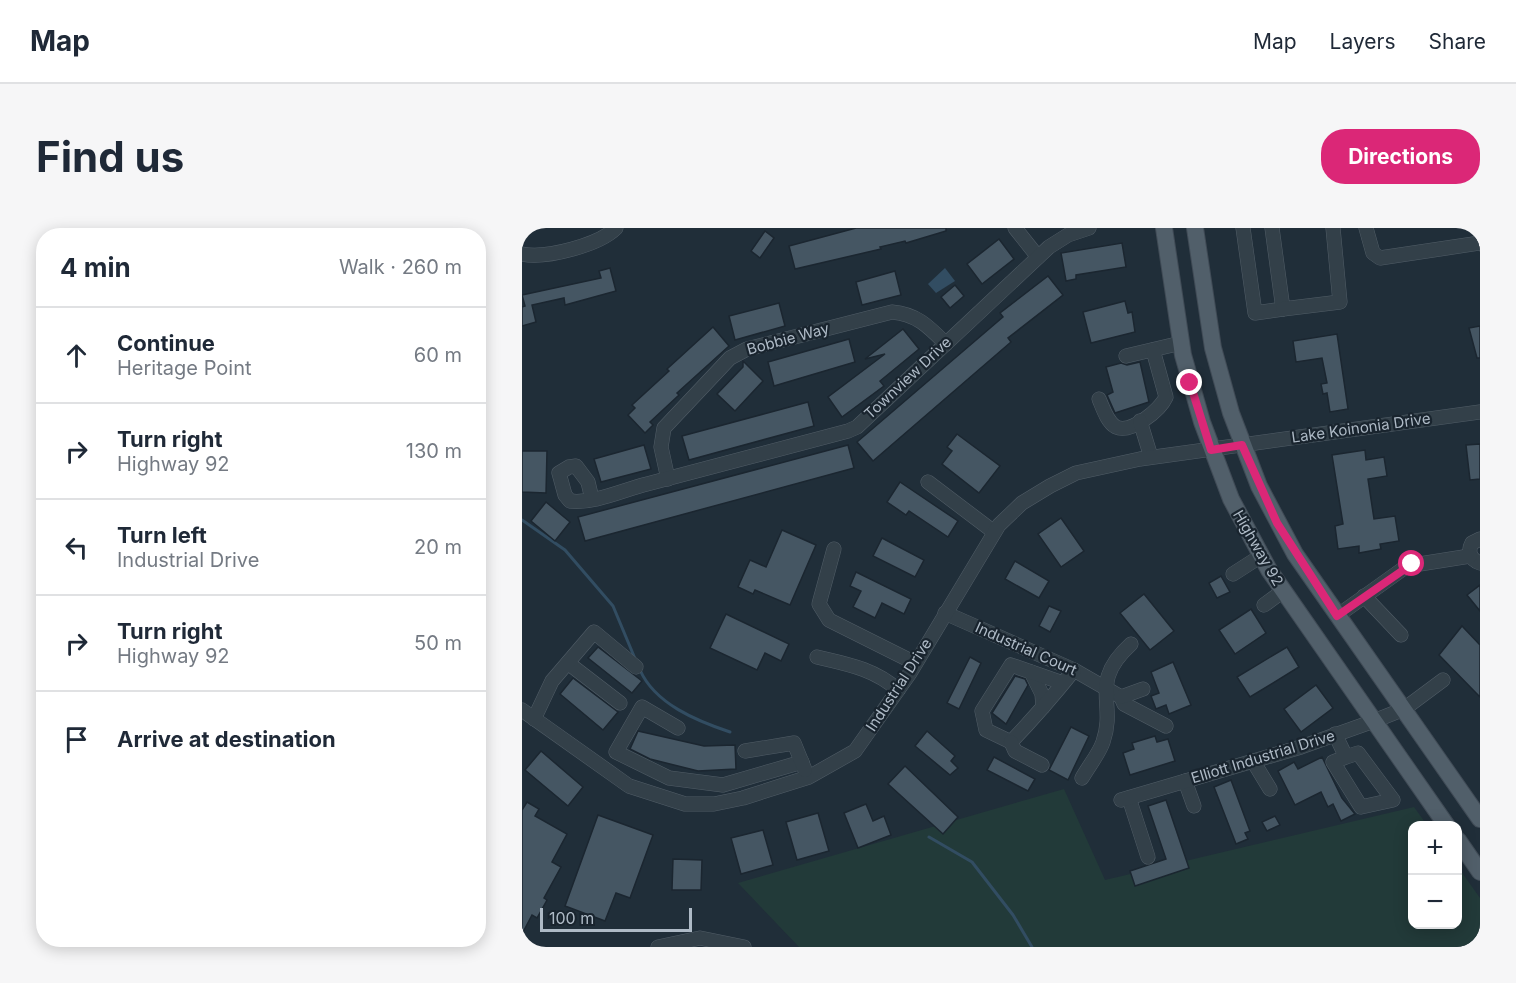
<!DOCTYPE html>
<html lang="en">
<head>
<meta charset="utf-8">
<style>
	body { margin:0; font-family:Inter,sans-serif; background:#f6f6f7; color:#1f2937 }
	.controls { position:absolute; right:18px; bottom:18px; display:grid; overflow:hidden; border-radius:12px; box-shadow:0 3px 15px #0003 }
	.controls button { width:54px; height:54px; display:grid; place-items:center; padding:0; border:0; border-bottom:2px solid #e0e1e3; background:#fff; color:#1f2937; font:30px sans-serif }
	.scale { position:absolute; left:18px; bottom:15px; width:152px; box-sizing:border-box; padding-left:6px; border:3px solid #aebac6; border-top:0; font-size:16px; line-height:21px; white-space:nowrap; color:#aebac6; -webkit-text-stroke:4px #19242e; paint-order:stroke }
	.stop { position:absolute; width:18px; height:18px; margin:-14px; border:4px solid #db2777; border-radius:50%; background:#fff }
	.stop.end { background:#db2777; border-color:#fff; box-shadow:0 2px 6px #0008 }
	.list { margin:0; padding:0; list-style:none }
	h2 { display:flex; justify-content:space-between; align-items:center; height:78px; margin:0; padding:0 24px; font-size:26px }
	h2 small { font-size:20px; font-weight:400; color:#747a83 }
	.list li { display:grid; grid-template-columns:39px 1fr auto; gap:18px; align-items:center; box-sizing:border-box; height:96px; padding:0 24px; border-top:2px solid #e0e1e3 }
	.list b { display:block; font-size:22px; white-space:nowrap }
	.list p { margin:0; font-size:20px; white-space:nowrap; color:#747a83 }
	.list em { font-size:20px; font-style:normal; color:#747a83 }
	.icon { flex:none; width:33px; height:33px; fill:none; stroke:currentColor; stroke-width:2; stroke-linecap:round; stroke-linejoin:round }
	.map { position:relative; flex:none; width:958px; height:719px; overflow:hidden; border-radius:24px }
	header { display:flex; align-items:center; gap:36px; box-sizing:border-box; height:84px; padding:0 30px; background:#fff; border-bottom:2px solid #e0e1e3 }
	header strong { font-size:28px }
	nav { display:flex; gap:33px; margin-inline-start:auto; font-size:21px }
	.intro { display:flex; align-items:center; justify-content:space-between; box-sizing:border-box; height:144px; padding:0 36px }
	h1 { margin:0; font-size:42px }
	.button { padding:15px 27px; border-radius:24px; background:#db2777; color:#fff; font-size:21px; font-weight:700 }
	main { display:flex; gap:36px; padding:0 36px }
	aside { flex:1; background:#fff; border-radius:24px; box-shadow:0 3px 15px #0003 }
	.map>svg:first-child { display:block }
</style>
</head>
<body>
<header>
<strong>Map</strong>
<nav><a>Map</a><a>Layers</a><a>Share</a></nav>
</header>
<div class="intro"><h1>Find us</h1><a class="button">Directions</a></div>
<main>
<aside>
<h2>4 min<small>Walk · 260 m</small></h2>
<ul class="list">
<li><svg class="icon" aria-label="ahead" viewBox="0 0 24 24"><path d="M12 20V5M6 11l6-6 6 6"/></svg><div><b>Continue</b><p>Heritage Point</p></div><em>60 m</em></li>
<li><svg class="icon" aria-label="right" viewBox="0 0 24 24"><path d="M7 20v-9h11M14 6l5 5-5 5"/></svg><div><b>Turn right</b><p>Highway 92</p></div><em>130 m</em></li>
<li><svg class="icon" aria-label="left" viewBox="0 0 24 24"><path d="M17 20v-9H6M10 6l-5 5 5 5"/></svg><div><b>Turn left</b><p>Industrial Drive</p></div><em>20 m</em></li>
<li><svg class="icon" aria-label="right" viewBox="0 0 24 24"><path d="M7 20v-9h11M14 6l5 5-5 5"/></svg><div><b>Turn right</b><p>Highway 92</p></div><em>50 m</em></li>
<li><svg class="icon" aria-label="arrive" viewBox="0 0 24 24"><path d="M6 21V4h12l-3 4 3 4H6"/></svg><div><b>Arrive at destination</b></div></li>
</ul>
</aside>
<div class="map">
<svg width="958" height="719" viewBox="0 0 958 719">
	<rect width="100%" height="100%" fill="#202e39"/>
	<!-- green -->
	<polygon fill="#223a39" points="542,561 583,652 892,579 905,597 890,598 890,696 936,696 936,639 958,670 958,719 277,719 216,655"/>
	<!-- water -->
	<polygon fill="#324d62" points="423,40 433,53 414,65 406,56"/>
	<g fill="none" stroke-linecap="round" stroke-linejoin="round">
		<!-- stream -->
		<g stroke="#324d62" stroke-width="3">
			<polyline points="0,292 43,322 91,378 114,433"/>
			<path d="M118 442C133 476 175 493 208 504"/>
			<polyline points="407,609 450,634 491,687 510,719"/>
		</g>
	</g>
	<!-- building -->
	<g fill="#455663" stroke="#1b2630" stroke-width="1.5">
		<polygon points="334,0 424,0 424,3 384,15 383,13 358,19 359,21 273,41 267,18"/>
		<polygon points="243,3 252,10 238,30 229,23"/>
		<polygon points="477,11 492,31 460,56 445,36"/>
		<polygon points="600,15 604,39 554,47 554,51 544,53 539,25"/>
		<polygon points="88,40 94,63 43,77 42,70 10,77 14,94 0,98 0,79 3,78 0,67 79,50 77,43"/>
		<polygon points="373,43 379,67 340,77 334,54"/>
		<polygon points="526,48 541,67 486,110 489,114 351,233 335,214 481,89 478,85"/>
		<polygon points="433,57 442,68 428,80 419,69"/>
		<polygon points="603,73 606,85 610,84 613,104 569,115 561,84"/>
		<polygon points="257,75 263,98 213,112 207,88"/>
		<polygon points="958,98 958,130 955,130 947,100"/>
		<polygon points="191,99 207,118 155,165 157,167 128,194 131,197 123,205 106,187 113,180 110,177 147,143 145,141"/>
		<polygon points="381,101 397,121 358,153 362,158 320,189 306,169 363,126 343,131"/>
		<polygon points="815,106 826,181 808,184 805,165 801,166 799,156 805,155 800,130 774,134 771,113"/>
		<polygon points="327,111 333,134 252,158 246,134"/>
		<polygon points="221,133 241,153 213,183 195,166 221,139"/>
		<polygon points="618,134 627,174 593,185 585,167 591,164 584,139 599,135 605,137"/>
		<polygon points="286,174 292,198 167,232 160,208"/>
		<polygon points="435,206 478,238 457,265 420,236 430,223 425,219"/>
		<polygon points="958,216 958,251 948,252 944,217"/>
		<polygon points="122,217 129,241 79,254 72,231"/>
		<polygon points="326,217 332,240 63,313 56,289"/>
		<polygon points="843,222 844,232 862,229 865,248 846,251 852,291 873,288 877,313 858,316 859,321 837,325 837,318 816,321 813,298 821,296 810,227"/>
		<polygon points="0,223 25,223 24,265 0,264"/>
		<polygon points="378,254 436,293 426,309 387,283 384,287 365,274"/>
		<polygon points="24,274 48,294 33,313 9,293"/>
		<polygon points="539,290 562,323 539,339 516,306"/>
		<polygon points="260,302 294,317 268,377 233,362 231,366 216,359 228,332 244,339"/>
		<polygon points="360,310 402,332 393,349 351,328"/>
		<polygon points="493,333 527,353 517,370 483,351"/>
		<polygon points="334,344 389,371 382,386 360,375 353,390 331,379 339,363 328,358"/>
		<polygon points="699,348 708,364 695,370 687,355"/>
		<polygon points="958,357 958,383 945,367"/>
		<polygon points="622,366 652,403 628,422 598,385"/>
		<polygon points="527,378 539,383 528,404 517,398"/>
		<polygon points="729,381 744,405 713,426 697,402"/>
		<polygon points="204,386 267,416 259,433 243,425 235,442 188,420"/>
		<polygon points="940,398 958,417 958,469 917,427"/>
		<polygon points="76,419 120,453 110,465 66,430"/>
		<polygon points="765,419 777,439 728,469 715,449"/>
		<polygon points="448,429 459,435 437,481 425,475"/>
		<polygon points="651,434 669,477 647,486 644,477 634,481 629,468 637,465 629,444"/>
		<polygon points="493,448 503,451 506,457 484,496 470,485"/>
		<polygon points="51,450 96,484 81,502 38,466"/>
		<polygon points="794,457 811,480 779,504 762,481"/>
		<polygon points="549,499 567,508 546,552 527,542"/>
		<polygon points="116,503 182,518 213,517 214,541 176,543 128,531 108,521"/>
		<polygon points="405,503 433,528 429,533 436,540 428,547 393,518"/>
		<polygon points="633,508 635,514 646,511 653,533 608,547 601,525 612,521 610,515"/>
		<polygon points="19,523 61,559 46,578 3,542"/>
		<polygon points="472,529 513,551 506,563 465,542"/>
		<polygon points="800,529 820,570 833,586 819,593 811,576 806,579 799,564 773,577 756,543 772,534 776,541"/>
		<polygon points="383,538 436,589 421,606 366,556"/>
		<polygon points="709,552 728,603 723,605 726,611 714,616 692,559"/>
		<polygon points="644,572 667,640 613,658 608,643 644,631 626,578"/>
		<polygon points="5,574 17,581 13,588 45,606 30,634 39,639 22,670 25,672 15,690 10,687 0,706 0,582"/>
		<polygon points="344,576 351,593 362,588 369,607 336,620 322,585"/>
		<polygon points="296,585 307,623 275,632 264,594"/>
		<polygon points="76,587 131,607 108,670 94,665 83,693 43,678"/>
		<polygon points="753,588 758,597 745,603 740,594"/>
		<polygon points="241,602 251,637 219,646 209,610"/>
		<polygon points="151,631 180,632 179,662 150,662"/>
	</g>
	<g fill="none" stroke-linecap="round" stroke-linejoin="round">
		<!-- minor casing -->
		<g stroke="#515d67" stroke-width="15">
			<g id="minor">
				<polyline points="493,0 516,29"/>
				<polyline points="721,0 733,85 761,81 750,0"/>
				<polyline points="844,0 851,25 858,30 958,15"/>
				<path d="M0 26C24 31 77 17 94 0"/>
				<polyline points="761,81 818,74 811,0"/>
				<polyline points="604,128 659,115"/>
				<path d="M577 171C581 180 585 194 594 199 609 206 638 182 644 169L631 122"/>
				<polyline points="618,193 629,229"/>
				<path d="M146 251 139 219 142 200 208 130 225 121 370 84C395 86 407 99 424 116"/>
				<polyline points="406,254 472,304"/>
				<path d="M70 271 66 254 54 238 47 239 37 245 43 267 48 273C72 276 101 262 125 256 192 238 259 221 326 203L335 199 527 19 546 7 567 0"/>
				<path d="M958 311 950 315C945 324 949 332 958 335"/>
				<polyline points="312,321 297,376 307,392 393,435"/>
				<polyline points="711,346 739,328"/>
				<polyline points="842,368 879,407"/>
				<polyline points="742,377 761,363"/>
				<polyline points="423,385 552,442 599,469 602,476 644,498"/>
				<polyline points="815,388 885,338 948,328"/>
				<path d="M295 429C325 436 353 441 376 462"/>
				<polyline points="46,435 98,475"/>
				<polyline points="509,444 520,466 521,479"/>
				<path d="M541 455 489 437 460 483 464 502 489 514C511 491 532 467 552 442"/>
				<polyline points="599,469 621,461"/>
				<polyline points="0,482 107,558 163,576 192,576 221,570 287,549 333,523 388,445 477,297 500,275 528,258 554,245 618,231 958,184"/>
				<polyline points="12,491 30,453 72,404 114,439"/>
				<polyline points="156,500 120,479 94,524 147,550 201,557 280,534"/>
				<polyline points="813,506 824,529 811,534 839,579 871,572 836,525 824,529"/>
				<polyline points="489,514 493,523 520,537"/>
				<polyline points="223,523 272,515 283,542"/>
				<polyline points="731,533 748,561"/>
				<path d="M560 550C566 539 577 526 581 514 595 474 566 455 609 416"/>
				<polyline points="663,553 672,578"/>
				<polyline points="607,570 626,629"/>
				<polyline points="599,572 779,519 852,493 882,481 921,452"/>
				<polyline points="136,719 178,710 222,719"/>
			</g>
		</g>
		<!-- major casing -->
		<g stroke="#404b56" stroke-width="18">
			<g id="major">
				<polyline points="642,0 661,127 680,194 709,271 747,342 925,598"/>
				<polyline points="673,0 691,120 709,185 737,258 773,326 958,591"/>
				<polyline points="936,612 958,644"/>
			</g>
		</g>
		<!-- minor -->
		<use href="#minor" stroke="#334049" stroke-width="14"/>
		<!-- major -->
		<use href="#major" stroke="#515f6a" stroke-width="16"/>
	</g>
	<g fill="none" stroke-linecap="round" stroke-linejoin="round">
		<!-- route -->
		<polyline stroke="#db2777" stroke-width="8" points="668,155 689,222 720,217 755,295 815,388 890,336"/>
	</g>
	<g text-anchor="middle" stroke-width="4.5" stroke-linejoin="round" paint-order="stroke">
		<!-- street labels -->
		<g font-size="15" fill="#aebac6" stroke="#19242e">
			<text transform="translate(266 111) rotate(-15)" y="5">Bobbie Way</text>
			<text transform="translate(386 150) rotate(-43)" y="5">Townview Drive</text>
			<text transform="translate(839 200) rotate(-8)" y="5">Lake Koinonia Drive</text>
			<text transform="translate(736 320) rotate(60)" y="5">Highway 92</text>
			<text transform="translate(504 421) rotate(24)" y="5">Industrial Court</text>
			<text transform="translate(377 457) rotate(-57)" y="5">Industrial Drive</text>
			<text transform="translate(741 529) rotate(-17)" y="5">Elliott Industrial Drive</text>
		</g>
	</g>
</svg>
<div class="controls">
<button>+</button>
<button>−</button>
</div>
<div class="scale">100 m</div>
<div class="stop" style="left:890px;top:336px"></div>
<div class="stop end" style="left:668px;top:155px"></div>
</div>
</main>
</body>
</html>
